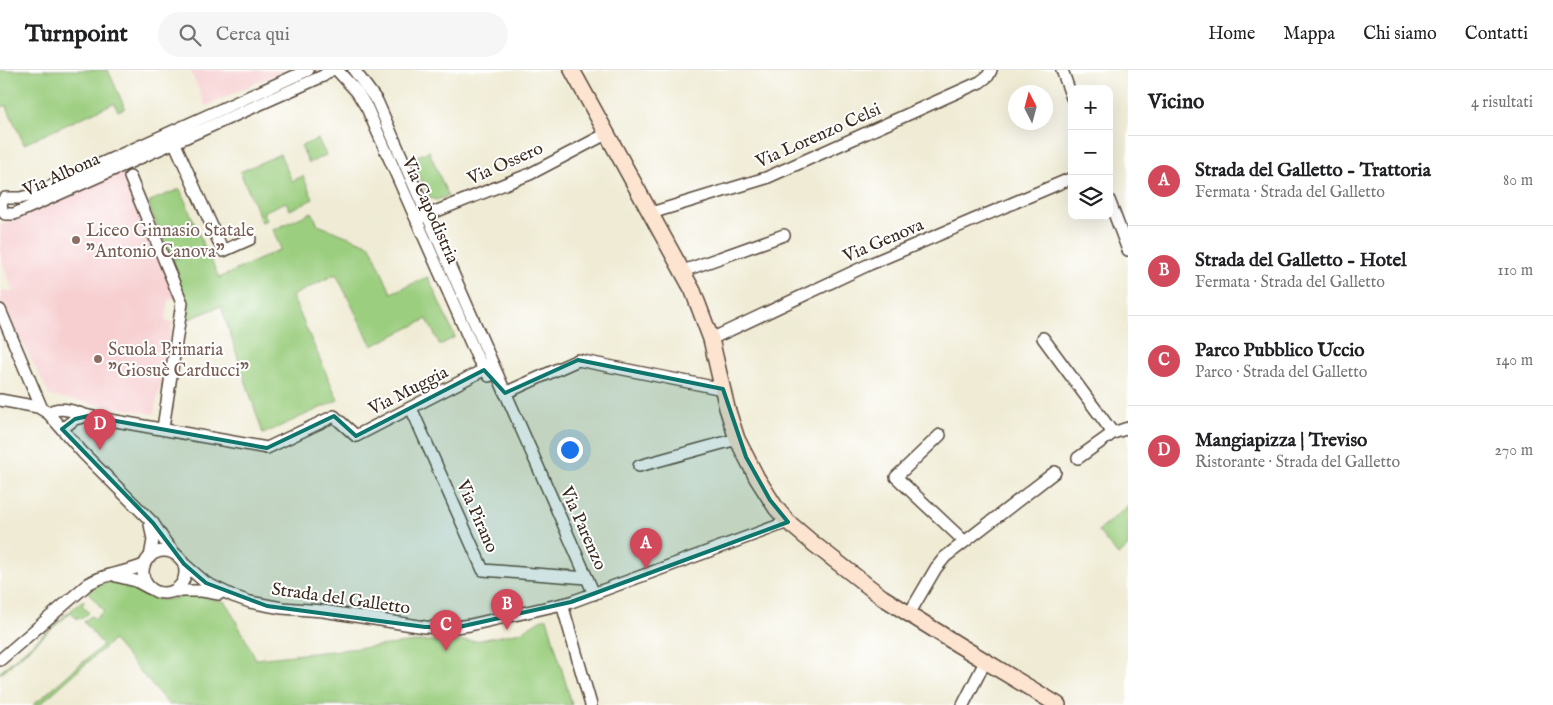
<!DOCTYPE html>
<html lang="it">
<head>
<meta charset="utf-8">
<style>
	body { margin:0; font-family:"IM FELL English",serif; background:#f6f6f6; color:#202124 }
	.controls { position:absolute; right:15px; top:15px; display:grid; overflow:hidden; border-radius:10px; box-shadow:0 5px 20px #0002 }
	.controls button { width:45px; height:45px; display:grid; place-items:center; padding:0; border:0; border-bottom:1px solid #e0e0e0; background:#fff; color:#202124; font:25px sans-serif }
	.compass { position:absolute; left:1008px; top:15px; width:45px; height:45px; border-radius:50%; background:#fff; box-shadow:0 5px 20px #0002; rotate:354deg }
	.you { position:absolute; left:569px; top:379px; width:18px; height:18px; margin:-12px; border:4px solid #fff; border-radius:50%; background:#1a73e8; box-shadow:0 0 0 8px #1a73e833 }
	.badge { display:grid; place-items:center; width:32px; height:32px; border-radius:50%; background:#d1495b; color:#fff; font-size:16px; font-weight:700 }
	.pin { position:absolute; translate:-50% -41px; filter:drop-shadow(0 1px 2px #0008) }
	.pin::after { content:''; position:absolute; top:26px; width:18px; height:15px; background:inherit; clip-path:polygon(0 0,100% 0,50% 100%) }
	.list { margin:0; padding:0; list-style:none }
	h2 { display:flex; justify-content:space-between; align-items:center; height:65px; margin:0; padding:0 20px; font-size:21px }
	h2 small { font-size:16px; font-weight:400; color:#757577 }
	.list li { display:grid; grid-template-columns:32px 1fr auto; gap:15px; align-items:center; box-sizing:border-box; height:90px; padding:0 20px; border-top:1px solid #e0e0e0 }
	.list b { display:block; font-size:19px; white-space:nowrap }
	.list p { margin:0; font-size:16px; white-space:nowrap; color:#757577 }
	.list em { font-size:16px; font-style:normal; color:#757577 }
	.icon { flex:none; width:28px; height:28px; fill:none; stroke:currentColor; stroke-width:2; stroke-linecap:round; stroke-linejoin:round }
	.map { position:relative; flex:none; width:1128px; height:635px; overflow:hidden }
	header { display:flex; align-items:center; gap:30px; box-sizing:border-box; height:70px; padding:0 25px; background:#fff; border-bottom:1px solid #e0e0e0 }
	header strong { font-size:24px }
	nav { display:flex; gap:28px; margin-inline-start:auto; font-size:18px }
	.search { width:350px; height:45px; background:#f6f6f6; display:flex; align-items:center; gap:12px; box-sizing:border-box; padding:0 18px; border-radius:28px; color:#757577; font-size:19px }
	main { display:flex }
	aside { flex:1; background:#fff }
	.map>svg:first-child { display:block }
</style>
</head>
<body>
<header>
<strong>Turnpoint</strong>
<div class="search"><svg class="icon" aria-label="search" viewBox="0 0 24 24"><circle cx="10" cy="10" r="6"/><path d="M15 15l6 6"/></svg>Cerca qui</div>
<nav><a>Home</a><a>Mappa</a><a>Chi siamo</a><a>Contatti</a></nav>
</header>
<main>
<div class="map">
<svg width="1128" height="635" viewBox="0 0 1128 635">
	<rect width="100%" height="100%" fill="#fff"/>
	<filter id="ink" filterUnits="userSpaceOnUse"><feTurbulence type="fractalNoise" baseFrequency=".02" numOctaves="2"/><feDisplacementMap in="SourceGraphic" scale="10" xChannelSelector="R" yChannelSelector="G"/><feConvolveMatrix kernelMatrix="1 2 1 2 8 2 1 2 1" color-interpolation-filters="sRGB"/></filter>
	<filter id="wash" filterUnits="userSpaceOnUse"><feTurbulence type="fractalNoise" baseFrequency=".0096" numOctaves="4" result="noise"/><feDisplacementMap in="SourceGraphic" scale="20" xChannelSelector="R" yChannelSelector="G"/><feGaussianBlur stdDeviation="1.12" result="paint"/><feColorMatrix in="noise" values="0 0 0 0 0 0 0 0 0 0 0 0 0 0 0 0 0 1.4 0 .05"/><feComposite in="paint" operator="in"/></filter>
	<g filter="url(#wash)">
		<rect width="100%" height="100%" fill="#efebd4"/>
		<!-- built -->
		<g fill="#f7cfd0">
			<polygon points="190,0 285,0 206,36"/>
			<polygon points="122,100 178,230 169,228 165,251 173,252 154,344 50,326 0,229 0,223 3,220 13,222 0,185 0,155"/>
		</g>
		<!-- green -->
		<g fill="#9bce7f" stroke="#6b7c4e">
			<polygon points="0,0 108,0 125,38 118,41 114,33 24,74 6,35 0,38"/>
			<polygon points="318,69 326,85 309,93 301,76"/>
			<polygon points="429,81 448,126 436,130 429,127 411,89"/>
			<polygon points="280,84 292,111 303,106 313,129 290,140 286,132 263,142 267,150 262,152 240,102"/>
			<polygon points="180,119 204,176 171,189 149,136 150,131"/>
			<polygon points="312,142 318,155 370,175 391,223 428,207 455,267 440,275 427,249 372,276 336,204 292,226 338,330 263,364 221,236 187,250 189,242 187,235 171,196 171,191 205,176 219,208 281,179 273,160"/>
			<polygon points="1128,436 1128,477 1118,485 1098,461"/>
			<polygon points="115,511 124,511 141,519 152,527 157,529 164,530 194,525 226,532 226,535 228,536 256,589 425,571 475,571 521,562 540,550 547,548 572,635 169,635 113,570 39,635 33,635 103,575 84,552 91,546 95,549 104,541 88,522 102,513"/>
			<polygon points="83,530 85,532 82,535 89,543 81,549 79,547 77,549 71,542 0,604 0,602"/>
		</g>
	</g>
	<g filter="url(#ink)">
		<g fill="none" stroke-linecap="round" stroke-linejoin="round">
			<!-- street casing -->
			<g stroke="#564739" stroke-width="14">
				<g id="street">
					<polyline points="308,0 32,125 20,128 5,128 1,133 2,140 5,144 14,144 323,6 331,0"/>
					<polyline points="337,0 357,22 367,38 478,289 489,306"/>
					<polyline points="354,0 377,31 594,524"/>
					<polyline points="1062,0 1072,28"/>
					<polyline points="172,67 223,181 250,169"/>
					<polyline points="130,107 182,233 163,358"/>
					<polyline points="1109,130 1128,180"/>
					<polyline points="651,143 766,108 980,12 988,6 991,0"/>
					<polyline points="422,147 530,104 606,64"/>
					<polyline points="683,201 784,165"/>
					<polyline points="0,240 42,339"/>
					<polyline points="1043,268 1113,363"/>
					<polyline points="711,269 870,194 1072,108"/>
					<polyline points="505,323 578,290 723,319"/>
					<polyline points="0,330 38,337 48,343 83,383 153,453 166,473 176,485"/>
					<polyline points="411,338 483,500 587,508"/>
					<path d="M48 343C60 335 75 342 88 346L267 378 334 346 356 366 493 295"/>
					<polyline points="62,359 75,349 88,346"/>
					<polyline points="940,365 896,407 964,471"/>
					<polyline points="1078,388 1113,363 1128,358"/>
					<polyline points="639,396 737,369"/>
					<circle cx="164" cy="502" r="21"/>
					<polyline points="150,487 153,470 150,454"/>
					<polyline points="184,494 206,513 233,526 250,532 282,538 323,541 425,557 448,558 470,555 571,532 788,452"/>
					<polyline points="116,506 136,511 149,518"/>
					<polyline points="175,521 202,521 219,524"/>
					<polyline points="562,534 591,635"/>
					<polyline points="909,544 936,498 945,487 1055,402"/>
					<path d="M0 590 88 514C105 503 126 503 144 495"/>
					<polyline points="963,635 985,592"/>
				</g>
			</g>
			<!-- secondary casing -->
			<g stroke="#564739" stroke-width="18">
				<polyline id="secondary" points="572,0 693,221 711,269 727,338 737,369 757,408 776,438 788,452 814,474 882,527 957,574 1058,635"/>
			</g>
			<!-- street -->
			<use href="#street" stroke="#fff" stroke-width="11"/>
			<!-- secondary -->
			<use href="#secondary" stroke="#fde4d1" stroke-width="15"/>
		</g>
	</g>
	<!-- marked area -->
	<path fill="#0f766e" fill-opacity="0.2" stroke="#0f766e" stroke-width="4" stroke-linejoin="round" d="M578 290 723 319 746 387 770 430 788 452 571 532 459 557H425L267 536 206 513 184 494 153 453 62 359 75 349 88 346 267 378 334 346 356 366 484 300 505 323Z"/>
	<!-- markers -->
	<g fill="#8d6e63" stroke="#fff" stroke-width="2">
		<circle cx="76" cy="170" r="5"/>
		<circle cx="98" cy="289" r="5"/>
	</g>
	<g text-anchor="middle" stroke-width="4" stroke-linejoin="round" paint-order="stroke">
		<!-- street labels -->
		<g font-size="18" fill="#3b2a1e" stroke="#fff">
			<text transform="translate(818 65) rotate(-24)" y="6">Via Lorenzo Celsi</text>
			<text transform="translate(505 93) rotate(-24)" y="6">Via Ossero</text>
			<text transform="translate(61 104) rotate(-24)" y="6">Via Albona</text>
			<text transform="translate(431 140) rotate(66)" y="6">Via Capodistria</text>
			<text transform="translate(883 170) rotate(-23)" y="6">Via Genova</text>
			<text transform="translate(408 320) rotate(-27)" y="6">Via Muggia</text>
			<text transform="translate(478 446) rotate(66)" y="6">Via Pirano</text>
			<text transform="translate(584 458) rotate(66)" y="6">Via Parenzo</text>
			<text transform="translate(341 528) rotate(8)" y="6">Strada del Galletto</text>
		</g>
		<!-- education labels -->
		<g font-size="18" fill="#785e54" stroke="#fff" text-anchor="start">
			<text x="86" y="166">Liceo Ginnasio Statale<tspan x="86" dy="21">"Antonio Canova"</tspan></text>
			<text x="108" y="285">Scuola Primaria<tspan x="108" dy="21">"Giosuè Carducci"</tspan></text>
		</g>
	</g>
</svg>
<div class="controls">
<button>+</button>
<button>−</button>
<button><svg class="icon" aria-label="layers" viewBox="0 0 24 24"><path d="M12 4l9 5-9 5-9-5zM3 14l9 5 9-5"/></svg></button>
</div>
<svg class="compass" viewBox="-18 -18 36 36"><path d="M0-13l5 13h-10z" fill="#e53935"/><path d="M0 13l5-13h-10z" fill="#757577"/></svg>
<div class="you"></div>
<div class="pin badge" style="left:646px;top:499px">A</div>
<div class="pin badge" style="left:507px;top:560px">B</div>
<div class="pin badge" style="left:446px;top:581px">C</div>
<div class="pin badge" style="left:100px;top:380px">D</div>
</div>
<aside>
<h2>Vicino<small>4 risultati</small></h2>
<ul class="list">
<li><span class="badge">A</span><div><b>Strada del Galletto - Trattoria</b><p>Fermata · Strada del Galletto</p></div><em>80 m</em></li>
<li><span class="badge">B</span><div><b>Strada del Galletto - Hotel</b><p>Fermata · Strada del Galletto</p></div><em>110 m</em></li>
<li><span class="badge">C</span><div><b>Parco Pubblico Uccio</b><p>Parco · Strada del Galletto</p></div><em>140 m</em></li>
<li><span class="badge">D</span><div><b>Mangiapizza | Treviso</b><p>Ristorante · Strada del Galletto</p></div><em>270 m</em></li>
</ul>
</aside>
</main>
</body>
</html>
